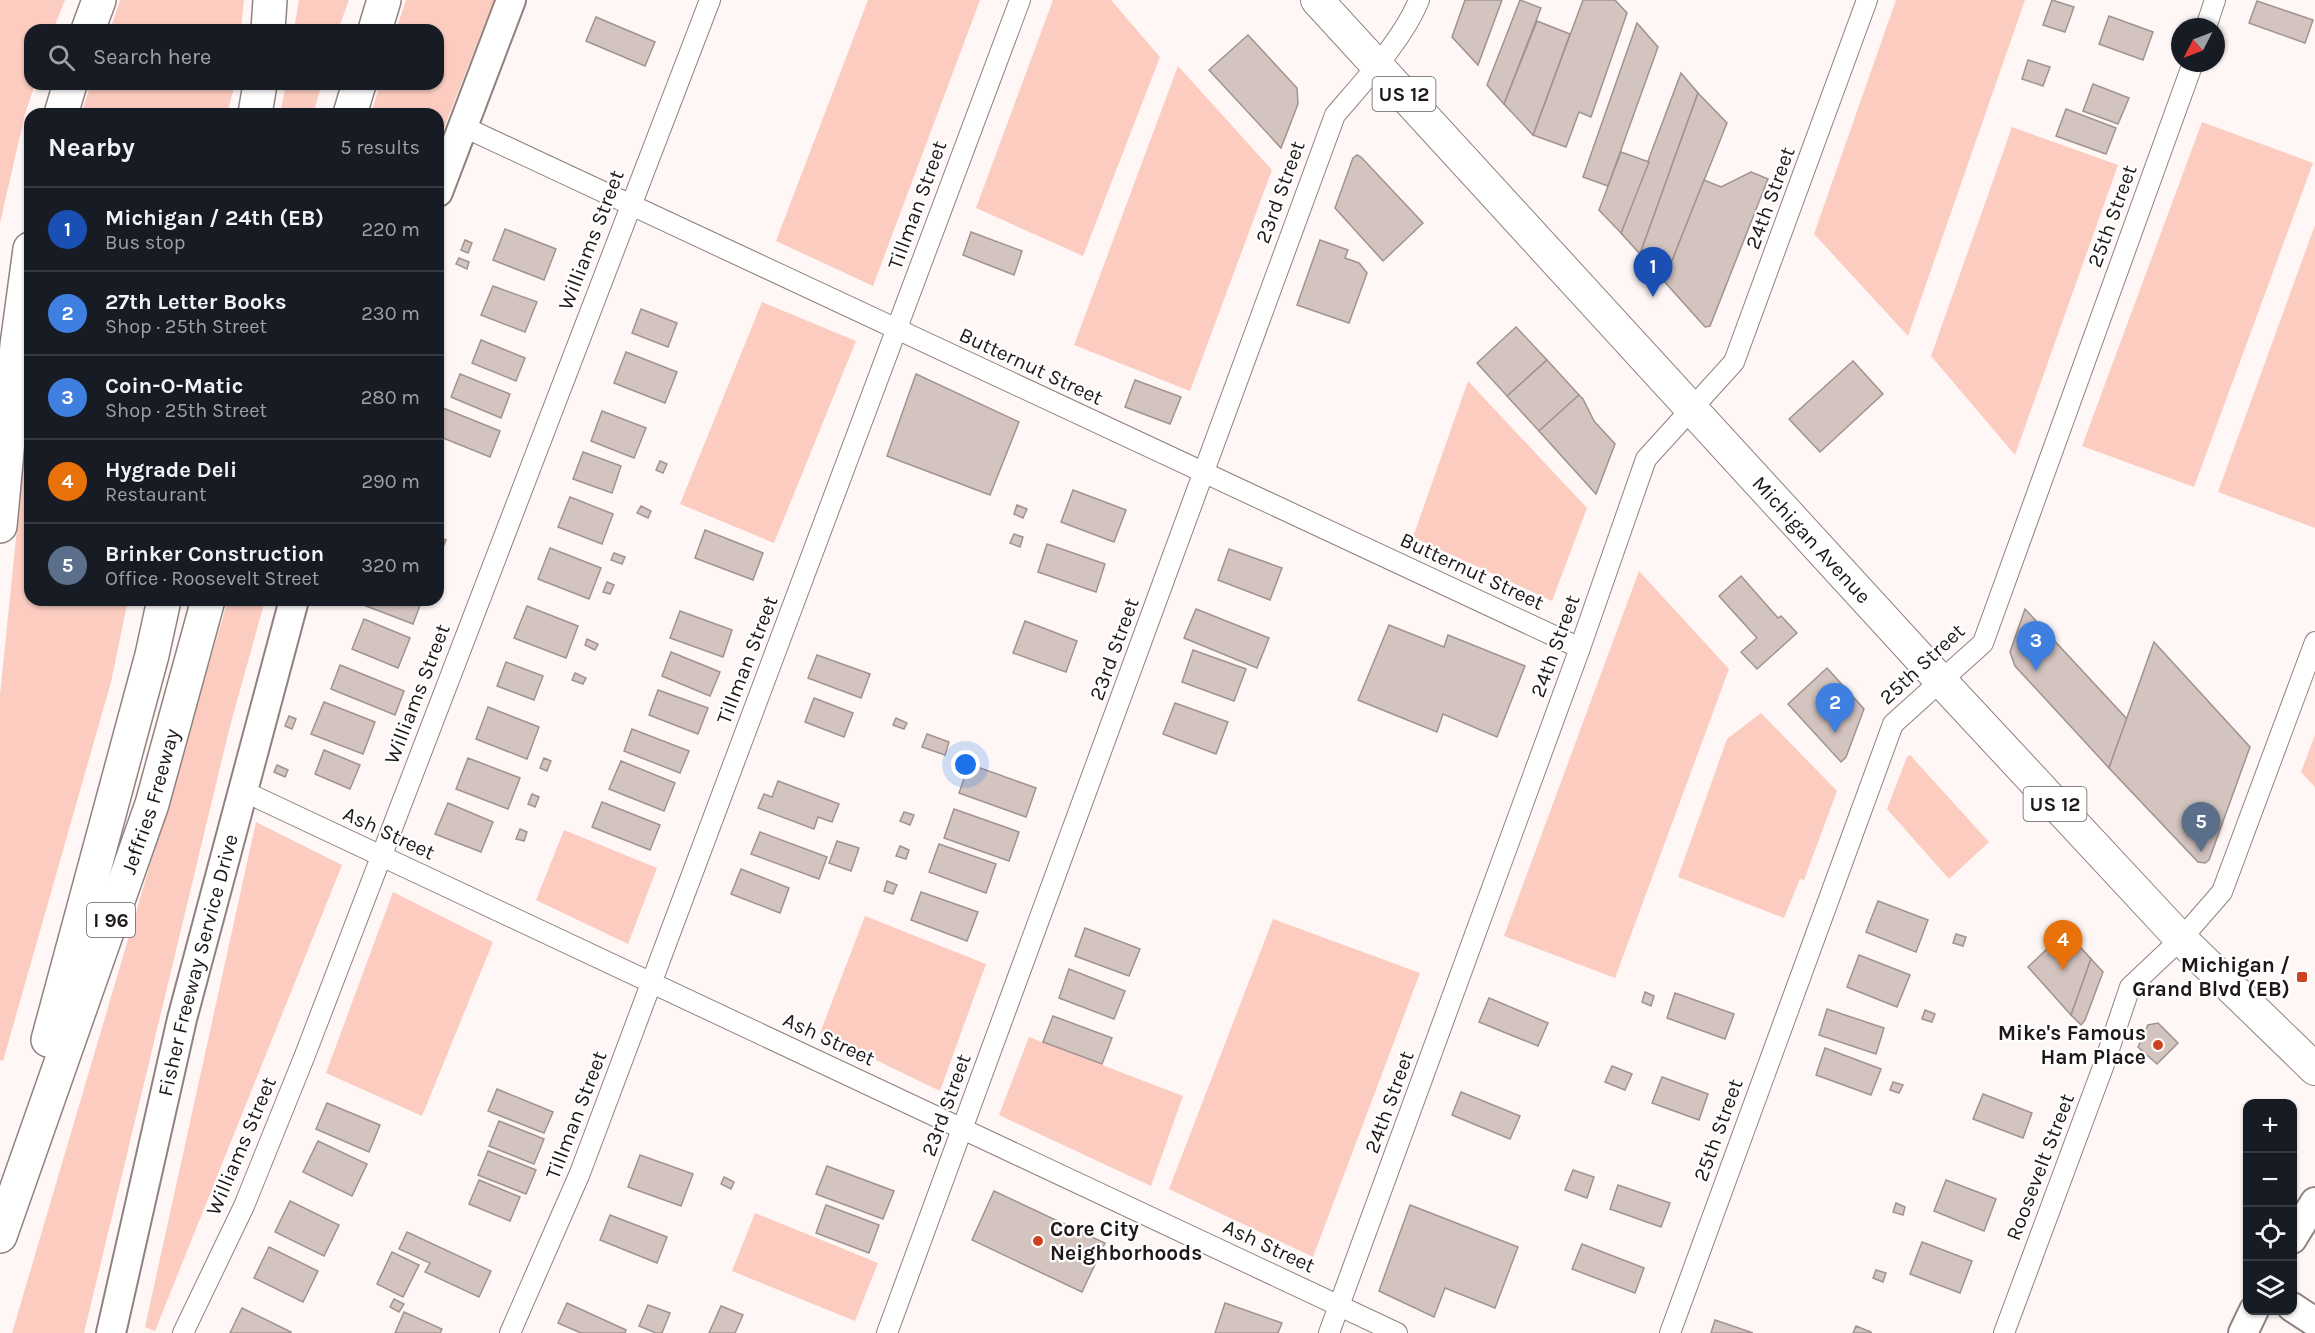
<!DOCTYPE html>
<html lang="en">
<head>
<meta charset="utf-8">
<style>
	body { margin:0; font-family:Karla,sans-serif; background:#20242c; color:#f1f3f6 }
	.controls { position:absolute; right:18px; bottom:18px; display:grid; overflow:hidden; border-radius:12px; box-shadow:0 2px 4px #0004 }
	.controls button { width:54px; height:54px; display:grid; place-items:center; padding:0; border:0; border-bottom:2px solid #363941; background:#171b24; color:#f1f3f6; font:30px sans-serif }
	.compass { position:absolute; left:2171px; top:18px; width:54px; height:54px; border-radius:50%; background:#171b24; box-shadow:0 2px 4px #0004; rotate:228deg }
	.you { position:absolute; left:966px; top:765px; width:21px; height:21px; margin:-15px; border:4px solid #fff; border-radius:50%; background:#1a73e8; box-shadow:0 0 0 9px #1a73e833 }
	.badge { display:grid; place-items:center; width:39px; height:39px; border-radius:50%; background:#cd4322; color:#fff; font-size:20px; font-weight:700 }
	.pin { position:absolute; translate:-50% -50px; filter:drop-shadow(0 2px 3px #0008) }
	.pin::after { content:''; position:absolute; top:32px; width:21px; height:18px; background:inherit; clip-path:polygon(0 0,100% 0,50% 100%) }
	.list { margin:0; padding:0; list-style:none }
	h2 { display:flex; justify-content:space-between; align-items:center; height:78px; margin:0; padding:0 24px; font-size:26px }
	h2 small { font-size:20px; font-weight:400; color:#9ea1a6 }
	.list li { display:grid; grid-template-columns:39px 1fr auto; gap:18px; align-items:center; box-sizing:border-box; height:84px; padding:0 24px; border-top:2px solid #363941 }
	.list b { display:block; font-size:22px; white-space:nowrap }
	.list p { margin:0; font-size:20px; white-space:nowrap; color:#9ea1a6 }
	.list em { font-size:20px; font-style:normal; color:#9ea1a6 }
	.icon { flex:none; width:33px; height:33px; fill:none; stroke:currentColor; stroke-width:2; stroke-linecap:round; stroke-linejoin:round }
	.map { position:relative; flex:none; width:2315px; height:1333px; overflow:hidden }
	.search { position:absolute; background:#171b24; box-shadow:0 2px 4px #0004; left:24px; top:24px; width:420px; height:66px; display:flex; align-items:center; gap:15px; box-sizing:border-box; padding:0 21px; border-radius:18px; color:#9ea1a6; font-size:22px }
	.panel { position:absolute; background:#171b24; box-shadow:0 2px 4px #0004; left:24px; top:108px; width:420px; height:498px; border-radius:18px }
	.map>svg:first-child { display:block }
</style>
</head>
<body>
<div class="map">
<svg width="2315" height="1333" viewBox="0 0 2315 1333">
	<rect width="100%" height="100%" fill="#fef7f6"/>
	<!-- green -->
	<g fill="#fcccc1">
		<polygon points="0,0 65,0 53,30 30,30 30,84 35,84 25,114 0,223"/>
		<polygon points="120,0 244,0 241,30 110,30"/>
		<polygon points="299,0 349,0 338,30 294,30"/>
		<polygon points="406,0 494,0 438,143 438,114 371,114 380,84 438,84 438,30 396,30"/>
		<polygon points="868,0 980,0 873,286 776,241"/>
		<polygon points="1053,0 1111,0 1160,57 1083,256 976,208"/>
		<polygon points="1896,0 2025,0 1908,336 1814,234"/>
		<polygon points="1178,66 1272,170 1190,391 1074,345"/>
		<polygon points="91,84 235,84 227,114 81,114"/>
		<polygon points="286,84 322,84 313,114 280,114"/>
		<polygon points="2202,122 2313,163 2194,487 2082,446"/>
		<polygon points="2012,127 2118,165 2015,455 1931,356"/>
		<polygon points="2315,225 2315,528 2218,492"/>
		<polygon points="762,302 856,341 774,543 680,504"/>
		<polygon points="1468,381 1587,508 1552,601 1413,537"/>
		<polygon points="30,400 30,600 128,600 111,682 3,1061 0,1060 0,695"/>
		<polygon points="1639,571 1729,669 1615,978 1504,936"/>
		<polygon points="228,600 265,600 229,730 84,1333 12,1333"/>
		<polygon points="1761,713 1837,791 1804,880 1800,879 1784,918 1678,877 1727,739"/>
		<polygon points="2315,735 2315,787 2301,772"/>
		<polygon points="1910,755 1989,842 1949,879 1887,809 1907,757"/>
		<polygon points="256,822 342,865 155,1331 145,1327"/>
		<polygon points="564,830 657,868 628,944 536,900"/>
		<polygon points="393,892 493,942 422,1116 326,1073"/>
		<polygon points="865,916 986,964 940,1091 820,1033"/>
		<polygon points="1273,919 1420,973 1313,1257 1169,1189"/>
		<polygon points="1029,1037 1183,1096 1151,1186 999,1115"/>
		<polygon points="755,1213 878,1263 855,1321 732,1271"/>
	</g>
	<!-- building -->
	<g fill="#d4c4c0" stroke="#a1938f" stroke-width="1.5">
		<polygon points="1465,0 1502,0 1478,65 1452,37"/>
		<polygon points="1520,0 1541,8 1504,104 1487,85"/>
		<polygon points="1583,0 1615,0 1627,13 1591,117 1579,112 1566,147 1533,135"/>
		<polygon points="2052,0 2074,7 2065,32 2043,25"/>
		<polygon points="2257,1 2313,20 2305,43 2249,23"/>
		<polygon points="2109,16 2153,32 2143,60 2099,44"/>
		<polygon points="596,17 655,42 645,66 586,41"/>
		<polygon points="1537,21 1570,34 1533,135 1504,104"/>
		<polygon points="1637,23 1658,47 1608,186 1583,177"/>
		<polygon points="1248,35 1297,88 1298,104 1281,148 1209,70"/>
		<polygon points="2028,60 2050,67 2043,86 2022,79"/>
		<polygon points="1681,73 1698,93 1640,254 1621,233"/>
		<polygon points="2093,84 2129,98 2118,124 2083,111"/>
		<polygon points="1698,93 1727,123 1664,281 1640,254"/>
		<polygon points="2066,109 2116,128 2106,154 2056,136"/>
		<polygon points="1621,152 1649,162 1621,233 1599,210"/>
		<polygon points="1357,155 1361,157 1423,223 1383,261 1335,208 1353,158"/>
		<polygon points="1751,172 1768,179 1710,326 1705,327 1664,281 1704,180 1721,187"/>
		<polygon points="505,229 556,249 544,280 493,260"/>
		<polygon points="971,232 1022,251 1014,275 963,255"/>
		<polygon points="465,240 472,243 468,253 461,250"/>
		<polygon points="1320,240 1348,250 1345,258 1359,263 1367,273 1349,323 1297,305"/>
		<polygon points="459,258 469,262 467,269 456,264"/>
		<polygon points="493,286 537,302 525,332 481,315"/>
		<polygon points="641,309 677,323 668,347 632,333"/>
		<polygon points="1516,327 1547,360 1507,396 1477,363"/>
		<polygon points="481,340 525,358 516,381 472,363"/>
		<polygon points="626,352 677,372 665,403 614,383"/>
		<polygon points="1547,360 1579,395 1539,431 1507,396"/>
		<polygon points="1853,361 1883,394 1820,452 1789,419"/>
		<polygon points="460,374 510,394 501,418 451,397"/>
		<polygon points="916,374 1019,422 990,495 887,456"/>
		<polygon points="1135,380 1181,397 1170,424 1125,407"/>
		<polygon points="1579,395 1583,399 1594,421 1615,444 1596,494 1539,431"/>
		<polygon points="438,406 500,431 490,457 438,436"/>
		<polygon points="602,411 646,428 634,458 591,441"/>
		<polygon points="583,452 621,466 612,493 573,479"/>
		<polygon points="660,461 667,464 663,473 656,470"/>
		<polygon points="1073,490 1126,510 1114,542 1061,522"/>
		<polygon points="570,497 613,514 602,544 558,527"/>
		<polygon points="1017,505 1027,509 1023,518 1014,514"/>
		<polygon points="641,506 651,511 648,518 637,513"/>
		<polygon points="705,530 763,553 753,580 695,558"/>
		<polygon points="1014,534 1023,537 1020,547 1010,543"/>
		<polygon points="438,537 446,540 438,560"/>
		<polygon points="1047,544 1105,564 1096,592 1038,572"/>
		<polygon points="550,548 601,568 589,599 538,579"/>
		<polygon points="1229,549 1282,568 1270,600 1218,580"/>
		<polygon points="614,553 625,557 622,564 611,560"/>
		<polygon points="1741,576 1778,618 1781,616 1797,633 1757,669 1741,652 1757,638 1719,596"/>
		<polygon points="607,582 614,585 610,594 603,592"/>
		<polygon points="363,600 422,600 413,624 361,604"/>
		<polygon points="527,606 578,626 566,658 514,638"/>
		<polygon points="1196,609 1269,638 1257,668 1184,638"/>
		<polygon points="2025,609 2127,719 2109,768 2015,666 2010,652"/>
		<polygon points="680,611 732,630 723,657 670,638"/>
		<polygon points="364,619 410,638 398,668 352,649"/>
		<polygon points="1025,621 1077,641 1066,672 1013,653"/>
		<polygon points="1389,625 1444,647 1448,635 1525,666 1497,737 1443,714 1437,732 1358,700"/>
		<polygon points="587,639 598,644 595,650 585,645"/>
		<polygon points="2154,642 2250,747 2209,860 2205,863 2198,862 2109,768"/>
		<polygon points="1193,650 1246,669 1234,701 1182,682"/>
		<polygon points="671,652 720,672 710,696 662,676"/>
		<polygon points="817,655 870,674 861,698 808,678"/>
		<polygon points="506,662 543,676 534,700 497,686"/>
		<polygon points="340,665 404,691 395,715 331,689"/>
		<polygon points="1827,668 1864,709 1846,757 1841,762 1788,704"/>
		<polygon points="575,673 586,678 583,684 572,680"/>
		<polygon points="658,690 708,708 698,734 649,715"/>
		<polygon points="814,698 853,713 844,737 805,722"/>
		<polygon points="324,702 375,722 363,754 311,734"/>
		<polygon points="1175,703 1228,722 1216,754 1163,734"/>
		<polygon points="488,707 539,727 527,759 476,739"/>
		<polygon points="289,716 296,719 292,729 285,726"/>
		<polygon points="896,718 907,723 904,729 893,725"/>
		<polygon points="632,729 689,751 680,773 624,751"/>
		<polygon points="927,734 949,742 945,755 922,747"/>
		<polygon points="324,750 360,765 350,789 315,774"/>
		<polygon points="468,758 520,778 508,809 456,789"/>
		<polygon points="544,758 551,761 547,771 540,768"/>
		<polygon points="621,761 675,783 664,811 609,789"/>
		<polygon points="969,764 1036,788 1026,817 959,793"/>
		<polygon points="277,765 288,770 285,777 274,772"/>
		<polygon points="778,781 839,804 832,822 818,817 814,829 758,808 764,794 772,797"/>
		<polygon points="532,794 539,797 535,807 528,804"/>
		<polygon points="602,802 660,825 650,850 592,827"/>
		<polygon points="448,803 493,822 481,852 435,834"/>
		<polygon points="954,809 1019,832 1009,861 944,838"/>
		<polygon points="904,812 914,815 910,825 900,821"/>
		<polygon points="520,829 527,832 524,841 516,839"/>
		<polygon points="760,832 827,857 819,879 751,854"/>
		<polygon points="837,841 859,848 851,871 829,863"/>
		<polygon points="939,844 996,864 986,893 929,872"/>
		<polygon points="900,846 909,850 906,859 896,856"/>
		<polygon points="741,869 789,888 780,913 731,894"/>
		<polygon points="887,881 897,885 893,894 884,891"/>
		<polygon points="921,892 978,912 967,941 911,920"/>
		<polygon points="1878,901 1928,920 1916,952 1866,932"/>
		<polygon points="1085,928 1140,949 1129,976 1075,956"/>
		<polygon points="2066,931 2091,959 2071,1015 2028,967"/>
		<polygon points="1956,934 1966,937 1963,946 1953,943"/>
		<polygon points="1859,955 1910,975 1897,1007 1847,987"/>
		<polygon points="2091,959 2103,972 2085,1020 2081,1025 2071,1015"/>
		<polygon points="1069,969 1125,991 1114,1019 1059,998"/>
		<polygon points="1645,992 1654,996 1651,1006 1642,1002"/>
		<polygon points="1675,993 1734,1014 1725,1039 1667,1018"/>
		<polygon points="1489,998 1548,1023 1538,1046 1479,1022"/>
		<polygon points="1827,1009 1884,1028 1876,1054 1819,1035"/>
		<polygon points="1925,1010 1935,1014 1932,1022 1922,1019"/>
		<polygon points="1053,1016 1112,1038 1102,1064 1043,1042"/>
		<polygon points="2158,1023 2178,1043 2157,1064 2138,1047 2148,1025"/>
		<polygon points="1825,1048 1881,1069 1871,1095 1816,1075"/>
		<polygon points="1612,1066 1632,1074 1625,1090 1605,1082"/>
		<polygon points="1662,1077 1708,1094 1699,1120 1652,1103"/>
		<polygon points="1893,1082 1903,1085 1899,1093 1890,1090"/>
		<polygon points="497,1089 553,1112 544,1133 488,1111"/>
		<polygon points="1461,1092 1520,1116 1510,1139 1452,1115"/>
		<polygon points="1983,1094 2032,1113 2023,1138 1973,1119"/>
		<polygon points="327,1103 380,1125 369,1152 316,1129"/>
		<polygon points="499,1121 544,1139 534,1164 489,1146"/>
		<polygon points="318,1141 367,1164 352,1196 303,1172"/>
		<polygon points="488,1151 536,1170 526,1194 478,1175"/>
		<polygon points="640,1155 693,1174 681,1206 628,1187"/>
		<polygon points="827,1166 894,1191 883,1219 816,1194"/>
		<polygon points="1573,1170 1594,1177 1587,1198 1565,1190"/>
		<polygon points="724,1177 734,1182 731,1189 721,1184"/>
		<polygon points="479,1180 520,1197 510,1221 469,1204"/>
		<polygon points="1946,1180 1996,1199 1984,1231 1934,1211"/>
		<polygon points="1618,1185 1670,1203 1661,1227 1610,1209"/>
		<polygon points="994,1191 1105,1243 1082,1292 972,1240"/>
		<polygon points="290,1201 339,1225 324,1256 275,1232"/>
		<polygon points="1896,1203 1905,1207 1903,1215 1893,1212"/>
		<polygon points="826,1205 879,1225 869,1253 816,1233"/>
		<polygon points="1410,1205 1518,1247 1495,1308 1445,1288 1434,1317 1379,1291"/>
		<polygon points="610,1215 667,1237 657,1263 600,1240"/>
		<polygon points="407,1232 491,1271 479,1297 425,1272 430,1263 399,1249"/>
		<polygon points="1922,1242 1972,1261 1960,1293 1910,1274"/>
		<polygon points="1582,1244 1644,1268 1635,1293 1572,1269"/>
		<polygon points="269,1247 318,1271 303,1302 254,1278"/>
		<polygon points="392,1252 419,1265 403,1297 377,1284"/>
		<polygon points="1876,1270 1886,1273 1883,1282 1873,1278"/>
		<polygon points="394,1299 404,1304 399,1312 390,1307"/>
		<polygon points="567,1303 626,1330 625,1333 581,1333 558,1323"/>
		<polygon points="1225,1303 1282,1323 1278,1333 1215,1333"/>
		<polygon points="648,1305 670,1313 662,1333 656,1333 639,1326"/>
		<polygon points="721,1306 743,1315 735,1333 709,1333"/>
		<polygon points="242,1308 291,1332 291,1333 230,1333"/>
		<polygon points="404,1312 442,1329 440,1333 395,1333"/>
		<polygon points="1715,1320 1753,1333 1711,1333"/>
		<polygon points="1856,1326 1871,1332 1871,1333 1853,1333"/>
	</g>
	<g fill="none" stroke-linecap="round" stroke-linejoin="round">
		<!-- street casing -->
		<g stroke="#90827e" stroke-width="22">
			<g id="street">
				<polyline points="2206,27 2215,0"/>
				<polyline points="462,126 1580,648"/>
				<polyline points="241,790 1397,1333"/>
				<polyline points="183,1333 244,1206 305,1055 710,0"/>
				<polyline points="510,1333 580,1173 1020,0"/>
				<path d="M887 1333 1335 115C1363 82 1403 40 1419 0"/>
				<polyline points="1329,1333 1580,648 1646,459 1734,362 1867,0"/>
				<polyline points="1670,1333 1893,724 1983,643 2193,63"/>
				<polyline points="2004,1333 2103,1067 2130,987 2181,939 2222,892 2315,642"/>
			</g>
		</g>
		<!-- secondary casing -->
		<g stroke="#90827e" stroke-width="32">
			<g id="secondary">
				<polyline points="438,192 511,0"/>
				<polyline points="2292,1239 2315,1202"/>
				<polyline points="2292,1307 2315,1322"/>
				<path id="s1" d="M111 1333 182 1019 294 600"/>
				<polyline points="2243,1333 2254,1310"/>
			</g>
		</g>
		<!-- primary casing -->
		<g stroke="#90827e" stroke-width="34">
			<g id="primary">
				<path id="s2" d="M1317 0 1940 680 2181 939 2315 1069"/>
			</g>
		</g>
		<!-- highway casing -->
		<g stroke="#90827e" stroke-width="36">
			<g id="highway">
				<polyline points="88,30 99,0"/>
				<polyline points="268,30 270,0"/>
				<polyline points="375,30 384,0"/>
				<polyline points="61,114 70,84"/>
				<polyline points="255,114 260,84"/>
				<polyline points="350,114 359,84"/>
				<polyline points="0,526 17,345 30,249"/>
				<polyline points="48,1040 152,655 164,600"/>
				<path id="s3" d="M0 1236 152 804 208 600"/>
			</g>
		</g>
		<!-- street -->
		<use href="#street" stroke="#fff" stroke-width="20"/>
		<!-- secondary -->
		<use href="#secondary" stroke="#fff" stroke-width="28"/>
		<!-- primary -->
		<use href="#primary" stroke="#fff" stroke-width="32"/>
		<!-- highway -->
		<use href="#highway" stroke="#fff" stroke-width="33"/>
	</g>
	<!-- markers -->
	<g fill="#cd4322" stroke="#fff" stroke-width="2">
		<rect x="2296" y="971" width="12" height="12" rx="3"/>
		<circle cx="2158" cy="1045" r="6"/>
		<circle cx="1038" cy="1241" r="6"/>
	</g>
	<g text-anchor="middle" stroke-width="4.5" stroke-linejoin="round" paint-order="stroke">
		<!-- shield labels -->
		<g fill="#fff" stroke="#625e5d" stroke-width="1.5">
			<rect x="1372.5" y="77" width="63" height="34" rx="4.5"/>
			<rect x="2023.5" y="787" width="63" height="34" rx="4.5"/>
			<rect x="87" y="903" width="48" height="34" rx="4.5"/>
		</g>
		<g font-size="20" font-weight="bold" fill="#1e1918">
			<text x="1404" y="101">US 12</text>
			<text x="2055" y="811">US 12</text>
			<text x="111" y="927">I 96</text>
		</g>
		<!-- street labels -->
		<g font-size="21" fill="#1e1918" stroke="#fff">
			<text transform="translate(1280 192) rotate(-70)" y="7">23rd Street</text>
			<text transform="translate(1770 198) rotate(-70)" y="7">24th Street</text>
			<text transform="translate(917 205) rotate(-70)" y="7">Tillman Street</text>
			<text transform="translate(2112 216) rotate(-70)" y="7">25th Street</text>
			<text transform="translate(591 240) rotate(-69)" y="7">Williams Street</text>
			<text transform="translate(1031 366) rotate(25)" y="7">Butternut Street</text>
			<text dy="7" stroke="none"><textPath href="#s2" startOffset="732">Michigan Avenue</textPath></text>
			<text transform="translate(1472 571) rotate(25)" y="7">Butternut Street</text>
			<text transform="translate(1555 646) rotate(-70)" y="7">24th Street</text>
			<text transform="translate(1114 649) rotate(-70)" y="7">23rd Street</text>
			<text transform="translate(747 660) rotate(-69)" y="7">Tillman Street</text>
			<text transform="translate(1922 664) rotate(-43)" y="7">25th Street</text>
			<text transform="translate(417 694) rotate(-69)" y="7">Williams Street</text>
			<text dy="7" stroke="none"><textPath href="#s3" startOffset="460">Jeffries Freeway</textPath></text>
			<text transform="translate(389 833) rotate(25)" y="7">Ash Street</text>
			<text dy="7" stroke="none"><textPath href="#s1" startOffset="378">Fisher Freeway Service Drive</textPath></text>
			<text transform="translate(829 1039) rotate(25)" y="7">Ash Street</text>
			<text transform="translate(1389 1102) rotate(-70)" y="7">24th Street</text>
			<text transform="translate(946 1105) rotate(-70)" y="7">23rd Street</text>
			<text transform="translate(576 1115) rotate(-69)" y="7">Tillman Street</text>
			<text transform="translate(1718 1130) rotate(-70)" y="7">25th Street</text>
			<text transform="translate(241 1146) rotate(-67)" y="7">Williams Street</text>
			<text transform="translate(2040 1167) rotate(-69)" y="7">Roosevelt Street</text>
			<text transform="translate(1269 1246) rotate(25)" y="7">Ash Street</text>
		</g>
		<!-- poi labels -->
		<g font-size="21" font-weight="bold" fill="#1e1918" stroke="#fff" text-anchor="end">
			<text x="2290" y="972">Michigan /<tspan x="2290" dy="24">Grand Blvd (EB)</tspan></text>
			<text x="2146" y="1040">Mike's Famous<tspan x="2146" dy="24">Ham Place</tspan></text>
			<text x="1050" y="1236" text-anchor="start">Core City<tspan x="1050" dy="24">Neighborhoods</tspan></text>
		</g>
	</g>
</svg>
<div class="controls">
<button>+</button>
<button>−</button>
<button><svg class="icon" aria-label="locate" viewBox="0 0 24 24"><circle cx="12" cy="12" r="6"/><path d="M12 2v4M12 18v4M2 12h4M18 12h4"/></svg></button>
<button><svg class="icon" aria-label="layers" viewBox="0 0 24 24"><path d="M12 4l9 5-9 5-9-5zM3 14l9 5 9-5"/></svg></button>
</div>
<svg class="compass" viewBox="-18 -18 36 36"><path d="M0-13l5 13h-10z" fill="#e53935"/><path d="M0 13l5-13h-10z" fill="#9ea1a6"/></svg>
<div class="you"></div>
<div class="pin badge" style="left:1653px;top:297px;background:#1a4fb4">1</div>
<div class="pin badge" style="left:1835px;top:733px;background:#3f7fe0">2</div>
<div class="pin badge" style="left:2036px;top:671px;background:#3f7fe0">3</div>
<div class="pin badge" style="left:2063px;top:970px;background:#e8710a">4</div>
<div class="pin badge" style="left:2201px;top:852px;background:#5c6f8a">5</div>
<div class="search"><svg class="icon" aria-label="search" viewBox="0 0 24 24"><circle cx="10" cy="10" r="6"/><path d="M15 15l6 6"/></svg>Search here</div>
<section class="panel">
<h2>Nearby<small>5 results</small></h2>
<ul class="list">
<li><span class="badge" style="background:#1a4fb4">1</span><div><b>Michigan / 24th (EB)</b><p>Bus stop</p></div><em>220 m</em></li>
<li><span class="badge" style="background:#3f7fe0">2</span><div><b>27th Letter Books</b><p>Shop · 25th Street</p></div><em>230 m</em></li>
<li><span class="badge" style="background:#3f7fe0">3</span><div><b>Coin-O-Matic</b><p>Shop · 25th Street</p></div><em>280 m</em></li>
<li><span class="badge" style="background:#e8710a">4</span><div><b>Hygrade Deli</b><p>Restaurant</p></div><em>290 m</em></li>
<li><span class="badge" style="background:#5c6f8a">5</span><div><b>Brinker Construction</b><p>Office · Roosevelt Street</p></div><em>320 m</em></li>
</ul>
</section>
</div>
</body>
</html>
